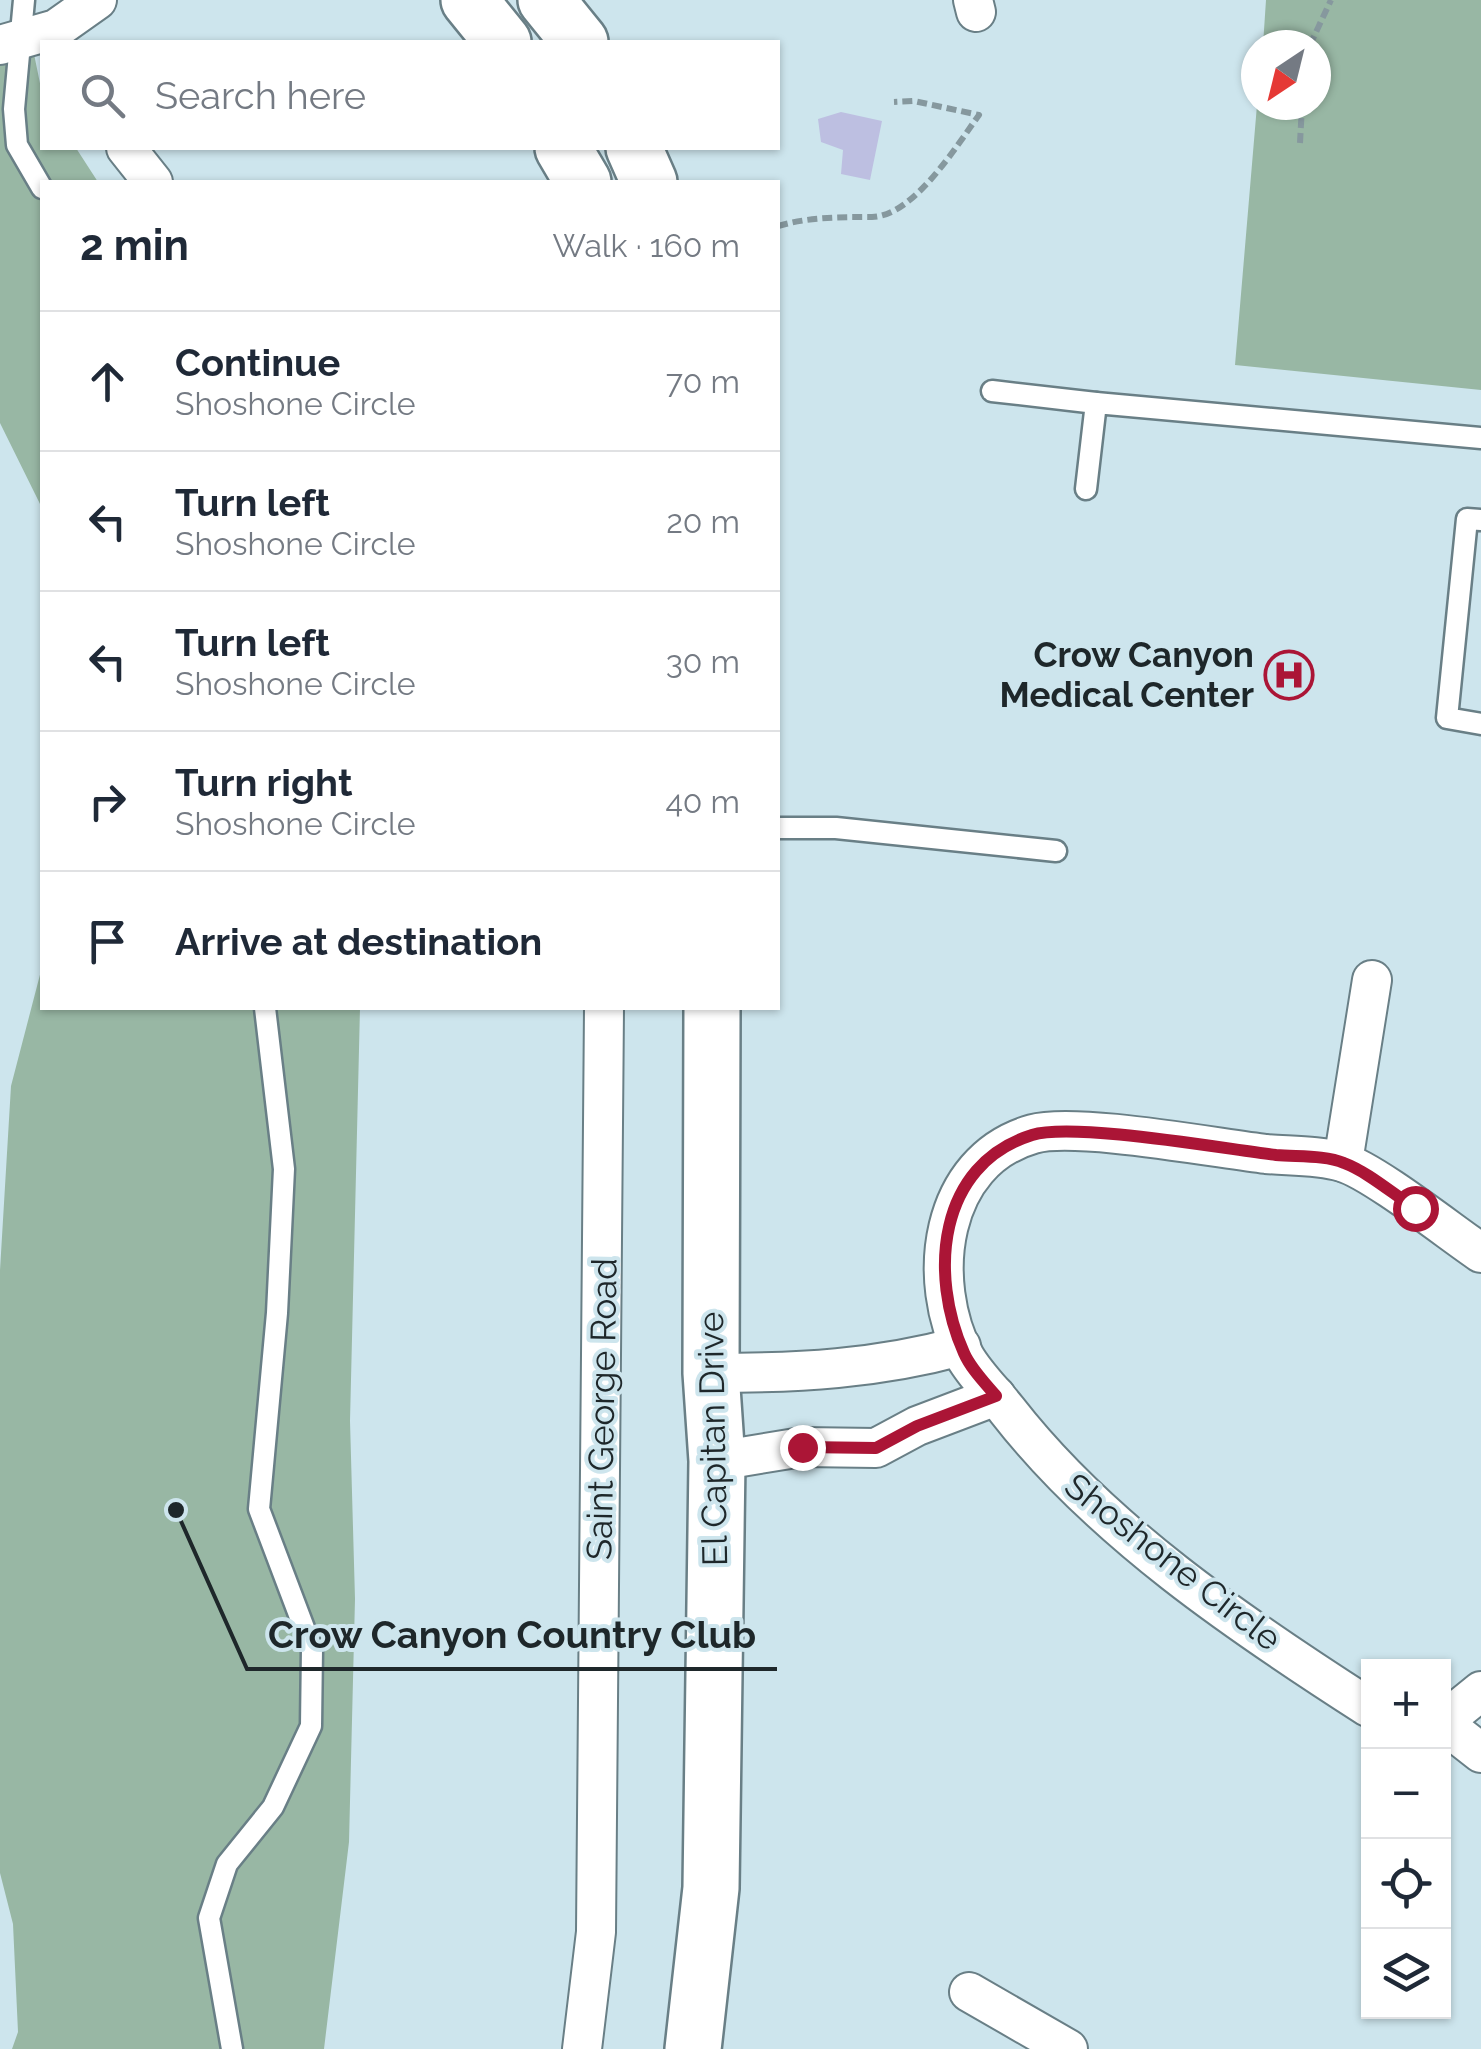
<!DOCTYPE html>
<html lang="en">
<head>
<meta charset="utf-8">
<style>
	body { margin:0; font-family:Raleway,sans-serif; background:#f6f6f7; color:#1f2937 }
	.controls { position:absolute; right:30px; bottom:30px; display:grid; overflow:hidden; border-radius:0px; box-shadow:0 2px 8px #0004 }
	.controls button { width:90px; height:90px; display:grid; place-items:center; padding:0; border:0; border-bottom:2px solid #e0e1e3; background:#fff; color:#1f2937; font:50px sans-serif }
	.compass { position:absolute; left:1241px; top:30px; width:90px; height:90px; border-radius:50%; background:#fff; box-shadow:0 2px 8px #0004; rotate:215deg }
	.stop { position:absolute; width:30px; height:30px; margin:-22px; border:8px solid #ab1536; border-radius:50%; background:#fff }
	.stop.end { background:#ab1536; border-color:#fff; box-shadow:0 2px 10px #0008 }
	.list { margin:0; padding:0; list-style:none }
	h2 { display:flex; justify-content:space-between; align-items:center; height:130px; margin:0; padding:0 40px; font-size:42px }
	h2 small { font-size:32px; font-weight:400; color:#747a83 }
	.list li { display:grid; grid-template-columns:65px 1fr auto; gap:30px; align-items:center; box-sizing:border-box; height:140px; padding:0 40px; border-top:2px solid #e0e1e3 }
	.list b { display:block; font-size:38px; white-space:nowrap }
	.list p { margin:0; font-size:32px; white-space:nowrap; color:#747a83 }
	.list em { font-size:32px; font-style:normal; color:#747a83 }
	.icon { flex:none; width:55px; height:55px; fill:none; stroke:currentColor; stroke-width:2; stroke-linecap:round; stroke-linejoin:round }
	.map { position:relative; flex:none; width:1481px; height:2049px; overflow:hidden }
	.search { position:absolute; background:#fff; box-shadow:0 2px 8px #0004; left:40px; top:40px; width:740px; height:110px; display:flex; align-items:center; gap:25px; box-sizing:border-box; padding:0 35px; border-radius:0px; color:#747a83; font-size:38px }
	.panel { position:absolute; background:#fff; box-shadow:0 2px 8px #0004; left:40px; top:180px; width:740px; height:830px; border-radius:0px }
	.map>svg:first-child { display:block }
</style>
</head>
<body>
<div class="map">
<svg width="1481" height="2049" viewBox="0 0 1481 2049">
	<rect width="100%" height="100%" fill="#cde5ed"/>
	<!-- green -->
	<g fill="#98b7a4">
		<polygon points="1266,0 1481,0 1481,390 1235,365 1257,105 1316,105 1316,45 1263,45"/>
		<polygon points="34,54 42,93 42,148 76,148 98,182 42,182 42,508 0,423 0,63"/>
		<polygon points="42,967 42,1008 360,1008 350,1421 355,1599 349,1842 324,2049 12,2049 18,2032 13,1924 0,1873 0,1270 11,1086"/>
	</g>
	<!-- water -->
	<polygon fill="#bdbfe1" points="841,112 882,121 870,180 841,174 843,150 821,142 818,119"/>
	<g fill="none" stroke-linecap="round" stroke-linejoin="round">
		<!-- lane casing -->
		<g stroke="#697f86" stroke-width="25">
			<g id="lane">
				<polyline points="24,0 14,109 17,145 42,188"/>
				<polyline points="992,391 1096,403"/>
				<polyline points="1086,489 1096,403 1481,438"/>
				<polyline points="1481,520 1467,519 1447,718 1481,724"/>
				<polyline points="778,828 836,828 1056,851"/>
				<polyline points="232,2049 209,1918 227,1864 273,1807 311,1726 312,1649 259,1509 277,1313 284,1169 265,1008"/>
			</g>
		</g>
		<!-- street casing -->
		<g stroke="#697f86" stroke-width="42">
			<g id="street">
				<polyline points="973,0 976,12"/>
				<polyline points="0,45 56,29 97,0"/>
				<polyline points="126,148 153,182"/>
				<polyline points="1343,1162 1372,980"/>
				<path d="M711 1373C798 1373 877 1369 961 1346"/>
				<polyline points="717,1461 802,1447 876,1448 917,1426 996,1396"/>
				<path d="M1368 1707C1240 1625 1101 1531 1007 1410 994 1393 976 1376 965 1357 925 1281 938 1161 1033 1134 1076 1122 1215 1148 1266 1154 1290 1156 1319 1155 1342 1162 1373 1171 1450 1232 1481 1253"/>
				<polyline points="1444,1721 1481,1691"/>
				<polyline points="1444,1724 1481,1753"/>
				<polyline points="969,1992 1068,2049"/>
				<polyline points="582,2049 596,1932 604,1008"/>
			</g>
		</g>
		<!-- secondary casing -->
		<g stroke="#697f86" stroke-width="60">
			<g id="secondary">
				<polyline points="469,0 503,42"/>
				<polyline points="546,0 580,42"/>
				<polyline points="563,148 583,182"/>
				<polyline points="634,148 649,182"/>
				<polyline points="693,2049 711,1888 717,1461 711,1373 712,1008"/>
			</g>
		</g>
		<!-- path -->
		<g stroke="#86989e" stroke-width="6" stroke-dasharray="10 5" stroke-linecap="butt">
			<polyline points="1310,45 1331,0"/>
			<polyline points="1300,143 1302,105"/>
			<path d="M778 226C809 217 840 217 872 217 914 216 957 145 979 115L914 101 894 102"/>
		</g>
		<!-- lane -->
		<use href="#lane" stroke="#fff" stroke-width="20"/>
		<!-- street -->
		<use href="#street" stroke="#fff" stroke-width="38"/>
		<!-- secondary -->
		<use href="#secondary" stroke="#fff" stroke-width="55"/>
	</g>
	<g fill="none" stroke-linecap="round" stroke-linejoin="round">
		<!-- route -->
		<path stroke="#ab1536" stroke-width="12" d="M802 1447 876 1448 917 1426 996 1396C985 1383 971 1369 964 1353 929 1275 937 1165 1032 1135 1074 1122 1225 1149 1276 1155 1297 1157 1325 1155 1344 1163 1368 1172 1393 1194 1415 1208"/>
	</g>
	<!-- icons -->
	<defs>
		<g id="hospital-ring" transform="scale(2.5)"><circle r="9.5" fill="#cde5ed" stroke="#ab1536" stroke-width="1.5"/><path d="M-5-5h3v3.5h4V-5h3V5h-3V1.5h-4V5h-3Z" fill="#ab1536"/></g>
	</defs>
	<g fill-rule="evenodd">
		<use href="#hospital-ring" x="1289" y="675"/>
	</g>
	<g text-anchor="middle" stroke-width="8" stroke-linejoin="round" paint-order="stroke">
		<!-- poi labels -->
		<g font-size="35" font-weight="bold" fill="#1e272a" stroke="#cde5ed" text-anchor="end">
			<text x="1254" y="667">Crow Canyon<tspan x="1254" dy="40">Medical Center</tspan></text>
		</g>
		<!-- street labels -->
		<g font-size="35" fill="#1e272a" stroke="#cde5ed">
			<text transform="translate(602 1409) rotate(-89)" y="12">Saint George Road</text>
			<text transform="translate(713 1439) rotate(-91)" y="12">El Capitan Drive</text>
			<text transform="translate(1173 1562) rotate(38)" y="12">Shoshone Circle</text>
		</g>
	</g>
	<!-- callouts -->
	<path fill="none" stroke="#1e272a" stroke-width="4" d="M176 1510L247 1669H777"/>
	<circle fill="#1e272a" stroke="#cde5ed" stroke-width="4" cx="176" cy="1510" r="10"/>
	<g font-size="38" text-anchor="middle" font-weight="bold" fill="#1e272a" stroke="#cde5ed" stroke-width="8" stroke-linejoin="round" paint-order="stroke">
		<text x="512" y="1648">Crow Canyon Country Club</text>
	</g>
</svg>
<div class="controls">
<button>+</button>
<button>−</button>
<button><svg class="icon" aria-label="locate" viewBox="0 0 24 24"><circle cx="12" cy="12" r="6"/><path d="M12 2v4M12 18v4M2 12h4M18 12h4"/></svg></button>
<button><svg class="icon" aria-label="layers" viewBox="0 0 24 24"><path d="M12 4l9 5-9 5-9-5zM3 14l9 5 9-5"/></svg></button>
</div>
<svg class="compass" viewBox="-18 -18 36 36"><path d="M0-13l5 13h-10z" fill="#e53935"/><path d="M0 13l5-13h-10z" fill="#747a83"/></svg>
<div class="stop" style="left:1415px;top:1208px"></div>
<div class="stop end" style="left:802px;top:1447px"></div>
<div class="search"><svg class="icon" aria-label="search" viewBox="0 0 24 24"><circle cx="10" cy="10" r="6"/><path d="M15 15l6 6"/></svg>Search here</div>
<section class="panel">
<h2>2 min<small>Walk · 160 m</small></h2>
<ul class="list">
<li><svg class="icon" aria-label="ahead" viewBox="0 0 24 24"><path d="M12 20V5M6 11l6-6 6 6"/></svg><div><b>Continue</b><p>Shoshone Circle</p></div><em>70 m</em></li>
<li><svg class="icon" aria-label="left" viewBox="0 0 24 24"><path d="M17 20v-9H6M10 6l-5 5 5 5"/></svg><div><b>Turn left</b><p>Shoshone Circle</p></div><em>20 m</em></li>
<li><svg class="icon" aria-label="left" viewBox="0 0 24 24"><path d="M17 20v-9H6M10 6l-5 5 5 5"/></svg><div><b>Turn left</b><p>Shoshone Circle</p></div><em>30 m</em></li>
<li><svg class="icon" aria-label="right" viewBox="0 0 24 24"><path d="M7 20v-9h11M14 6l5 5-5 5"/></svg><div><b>Turn right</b><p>Shoshone Circle</p></div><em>40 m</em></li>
<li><svg class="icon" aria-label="arrive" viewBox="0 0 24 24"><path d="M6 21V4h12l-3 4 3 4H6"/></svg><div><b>Arrive at destination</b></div></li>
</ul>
</section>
</div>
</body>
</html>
